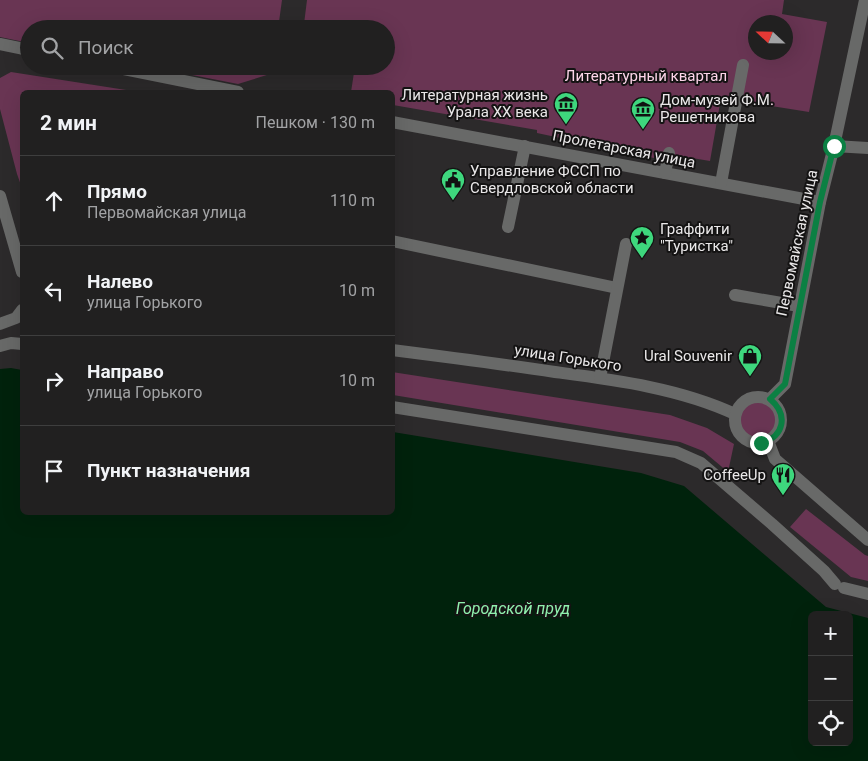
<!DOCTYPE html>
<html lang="ru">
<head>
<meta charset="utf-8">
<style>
	body { margin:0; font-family:Roboto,sans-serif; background:#2d2d2d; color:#f1f3f6 }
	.controls { position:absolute; right:15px; bottom:15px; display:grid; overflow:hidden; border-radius:8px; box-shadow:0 5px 20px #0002 }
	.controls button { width:45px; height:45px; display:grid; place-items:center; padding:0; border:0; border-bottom:1px solid #3e3e3e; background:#212020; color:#f1f3f6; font:25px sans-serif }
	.compass { position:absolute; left:748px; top:15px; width:45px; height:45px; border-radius:50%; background:#212020; box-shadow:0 5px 20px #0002; rotate:292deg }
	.stop { position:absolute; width:15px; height:15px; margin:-11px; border:4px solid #0b8043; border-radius:50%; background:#fff }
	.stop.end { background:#0b8043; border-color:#fff; box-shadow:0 1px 5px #0008 }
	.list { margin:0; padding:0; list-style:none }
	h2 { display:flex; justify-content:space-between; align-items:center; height:65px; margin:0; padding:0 20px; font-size:21px }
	h2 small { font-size:16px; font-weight:400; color:#a2a3a5 }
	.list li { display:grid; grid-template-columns:32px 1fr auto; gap:15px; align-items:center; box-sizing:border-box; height:90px; padding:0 20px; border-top:1px solid #3e3e3e }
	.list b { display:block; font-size:19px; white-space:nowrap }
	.list p { margin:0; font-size:16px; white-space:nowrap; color:#a2a3a5 }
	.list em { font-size:16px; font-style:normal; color:#a2a3a5 }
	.icon { flex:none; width:28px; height:28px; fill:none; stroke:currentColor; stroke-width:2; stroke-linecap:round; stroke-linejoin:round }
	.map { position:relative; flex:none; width:868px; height:761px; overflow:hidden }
	.search { position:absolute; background:#212020; box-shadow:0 5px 20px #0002; left:20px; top:20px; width:375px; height:55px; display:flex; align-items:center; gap:12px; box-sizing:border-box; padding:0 18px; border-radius:28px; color:#a2a3a5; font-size:19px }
	.panel { position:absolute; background:#212020; box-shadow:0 5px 20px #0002; left:20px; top:90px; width:375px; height:425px; border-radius:8px }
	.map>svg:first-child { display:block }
</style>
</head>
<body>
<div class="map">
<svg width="868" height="761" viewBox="0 0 868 761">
	<rect width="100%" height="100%" fill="#2c2a2b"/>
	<!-- green -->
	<g fill="#693553" fill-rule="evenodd">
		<polygon points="0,0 282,0 278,29 29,29 29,43 0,37"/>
		<path d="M307 0H784L782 14 827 22 809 112 721 98 710 161 656 152 654 158 621 151 622 147 580 138 579 142 537 133V130L393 105 392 92H351L355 66H386V29H335L304 24ZM756 22H786V52H756Z"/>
		<polygon points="146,66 271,66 270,74 238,84"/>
		<polygon points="11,72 139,92 22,92 22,188 17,174 0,109 0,78"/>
		<polygon points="392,372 670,415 707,428 734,444 728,472 703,451 680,442 393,395"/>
		<circle cx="758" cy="419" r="19"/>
		<polygon points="806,509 865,555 868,556 868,581 851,577 790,527"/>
	</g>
	<!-- water -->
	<path fill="#00220c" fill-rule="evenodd" d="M11 368 22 370V512H392L393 432 641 473 684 486 826 607 868 618V761H0V369ZM812 615H849V742H812Z"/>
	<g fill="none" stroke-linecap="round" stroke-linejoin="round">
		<!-- minor -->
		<g stroke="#686968" stroke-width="12">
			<polyline points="0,44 29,50"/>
			<polyline points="109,66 238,92"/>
			<polyline points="392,122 820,202"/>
			<polyline points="834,146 868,148"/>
			<polyline points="665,173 669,153"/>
			<polyline points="721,183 743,65"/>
			<polyline points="0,196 22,272"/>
			<polyline points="508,227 525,146"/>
			<polyline points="392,241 617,288"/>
			<polyline points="735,295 799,306"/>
			<polyline points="0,324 16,318 22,310"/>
			<polyline points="0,346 11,343 22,344"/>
			<path d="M392 350C447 357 501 364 555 372 615 380 679 388 735 414"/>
			<polyline points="600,378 626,244"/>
			<circle cx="758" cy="420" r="23"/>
			<polyline points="770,399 785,384 820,202 834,146 865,0"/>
			<polyline points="392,407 676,452 701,463 772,524 824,571 835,584"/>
			<polyline points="768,441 775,459 868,540"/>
			<polyline points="844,588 868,594"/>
		</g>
	</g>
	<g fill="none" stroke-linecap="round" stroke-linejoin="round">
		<!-- route -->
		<path stroke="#0b8043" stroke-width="6" d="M761 443C784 437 789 415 770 399L785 384 820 202 834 146"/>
	</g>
	<!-- icons -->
	<defs>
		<g id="museum-pin" transform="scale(1.25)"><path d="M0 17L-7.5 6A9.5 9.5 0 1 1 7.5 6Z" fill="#3ed77d" stroke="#141313"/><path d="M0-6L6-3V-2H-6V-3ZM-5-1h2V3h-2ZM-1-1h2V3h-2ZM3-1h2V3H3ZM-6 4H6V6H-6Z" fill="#111"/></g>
		<g id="civic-pin" transform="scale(1.25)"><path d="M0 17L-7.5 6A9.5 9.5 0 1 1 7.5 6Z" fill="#3ed77d" stroke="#141313"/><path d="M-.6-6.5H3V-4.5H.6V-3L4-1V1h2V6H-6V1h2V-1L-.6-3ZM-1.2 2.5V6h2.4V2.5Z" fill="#111"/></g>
		<g id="sight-pin" transform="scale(1.25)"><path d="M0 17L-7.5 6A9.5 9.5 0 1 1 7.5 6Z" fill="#3ed77d" stroke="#141313"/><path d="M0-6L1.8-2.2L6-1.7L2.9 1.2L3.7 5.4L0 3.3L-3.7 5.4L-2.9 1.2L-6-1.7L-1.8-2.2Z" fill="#111"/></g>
		<g id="shop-pin" transform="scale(1.25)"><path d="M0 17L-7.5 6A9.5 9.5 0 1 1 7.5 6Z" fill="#3ed77d" stroke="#141313"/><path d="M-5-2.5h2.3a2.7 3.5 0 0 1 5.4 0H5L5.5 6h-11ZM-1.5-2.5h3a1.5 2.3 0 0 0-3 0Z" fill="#111"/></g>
		<g id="restaurant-pin" transform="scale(1.25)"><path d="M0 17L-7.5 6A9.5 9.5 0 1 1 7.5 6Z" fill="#3ed77d" stroke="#141313"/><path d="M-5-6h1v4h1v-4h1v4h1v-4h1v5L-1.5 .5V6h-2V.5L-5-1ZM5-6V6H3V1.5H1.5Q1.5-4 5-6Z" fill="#111"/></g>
	</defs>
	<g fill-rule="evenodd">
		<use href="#museum-pin" x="566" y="104"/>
		<use href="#museum-pin" x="643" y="109"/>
		<use href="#civic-pin" x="453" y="180"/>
		<use href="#sight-pin" x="642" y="238"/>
		<use href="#shop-pin" x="750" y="356"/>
		<use href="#restaurant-pin" x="783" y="475"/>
	</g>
	<g text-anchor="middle" stroke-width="4" stroke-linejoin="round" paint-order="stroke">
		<!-- park labels -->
		<g font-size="15" fill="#fdd5e9" stroke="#141313">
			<text x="646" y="81">Литературный квартал</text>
		</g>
		<!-- poi labels -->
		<g font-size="15" fill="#eae8e9" stroke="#141313" text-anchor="end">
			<text x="548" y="100">Литературная жизнь<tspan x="548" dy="17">Урала XX века</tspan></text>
			<text x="660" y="105" text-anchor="start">Дом-музей Ф.М.<tspan x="660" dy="17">Решетникова</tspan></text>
			<text x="470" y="176" text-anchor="start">Управление ФССП по<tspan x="470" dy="17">Свердловской области</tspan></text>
			<text x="660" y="234" text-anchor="start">Граффити<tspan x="660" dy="17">"Туристка"</tspan></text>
			<text x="732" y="361">Ural Souvenir</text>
			<text x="766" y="480">CoffeeUp</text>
		</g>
		<!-- street labels -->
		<g font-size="15" fill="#eae8e9" stroke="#141313">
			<text transform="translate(624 149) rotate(11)" y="5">Пролетарская улица</text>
			<text transform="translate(797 243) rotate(-78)" y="5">Первомайская улица</text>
			<text transform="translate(568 358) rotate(9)" y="5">улица Горького</text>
		</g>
		<!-- water labels -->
		<g font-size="16" font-style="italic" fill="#90f0ae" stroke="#141313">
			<text x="513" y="614">Городской пруд</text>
		</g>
	</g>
</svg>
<div class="controls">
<button>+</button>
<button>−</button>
<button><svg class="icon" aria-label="locate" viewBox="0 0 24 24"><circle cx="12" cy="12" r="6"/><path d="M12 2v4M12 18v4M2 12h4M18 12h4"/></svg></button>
</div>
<svg class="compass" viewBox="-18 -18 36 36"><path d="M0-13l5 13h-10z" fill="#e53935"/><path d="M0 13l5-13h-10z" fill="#a2a3a5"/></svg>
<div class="stop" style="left:834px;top:146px"></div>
<div class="stop end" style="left:761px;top:443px"></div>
<div class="search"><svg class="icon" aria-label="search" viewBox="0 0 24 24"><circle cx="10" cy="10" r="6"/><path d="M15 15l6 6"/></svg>Поиск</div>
<section class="panel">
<h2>2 мин<small>Пешком · 130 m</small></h2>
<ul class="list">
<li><svg class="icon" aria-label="ahead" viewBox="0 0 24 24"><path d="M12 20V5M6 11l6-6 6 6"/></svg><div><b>Прямо</b><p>Первомайская улица</p></div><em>110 m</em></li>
<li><svg class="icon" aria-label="left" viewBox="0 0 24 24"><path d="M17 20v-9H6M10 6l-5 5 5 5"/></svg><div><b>Налево</b><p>улица Горького</p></div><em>10 m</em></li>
<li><svg class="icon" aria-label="right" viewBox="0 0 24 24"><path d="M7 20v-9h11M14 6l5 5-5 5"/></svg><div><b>Направо</b><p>улица Горького</p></div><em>10 m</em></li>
<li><svg class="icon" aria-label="arrive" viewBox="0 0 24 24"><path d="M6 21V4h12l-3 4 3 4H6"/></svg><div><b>Пункт назначения</b></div></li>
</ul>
</section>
</div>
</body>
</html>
